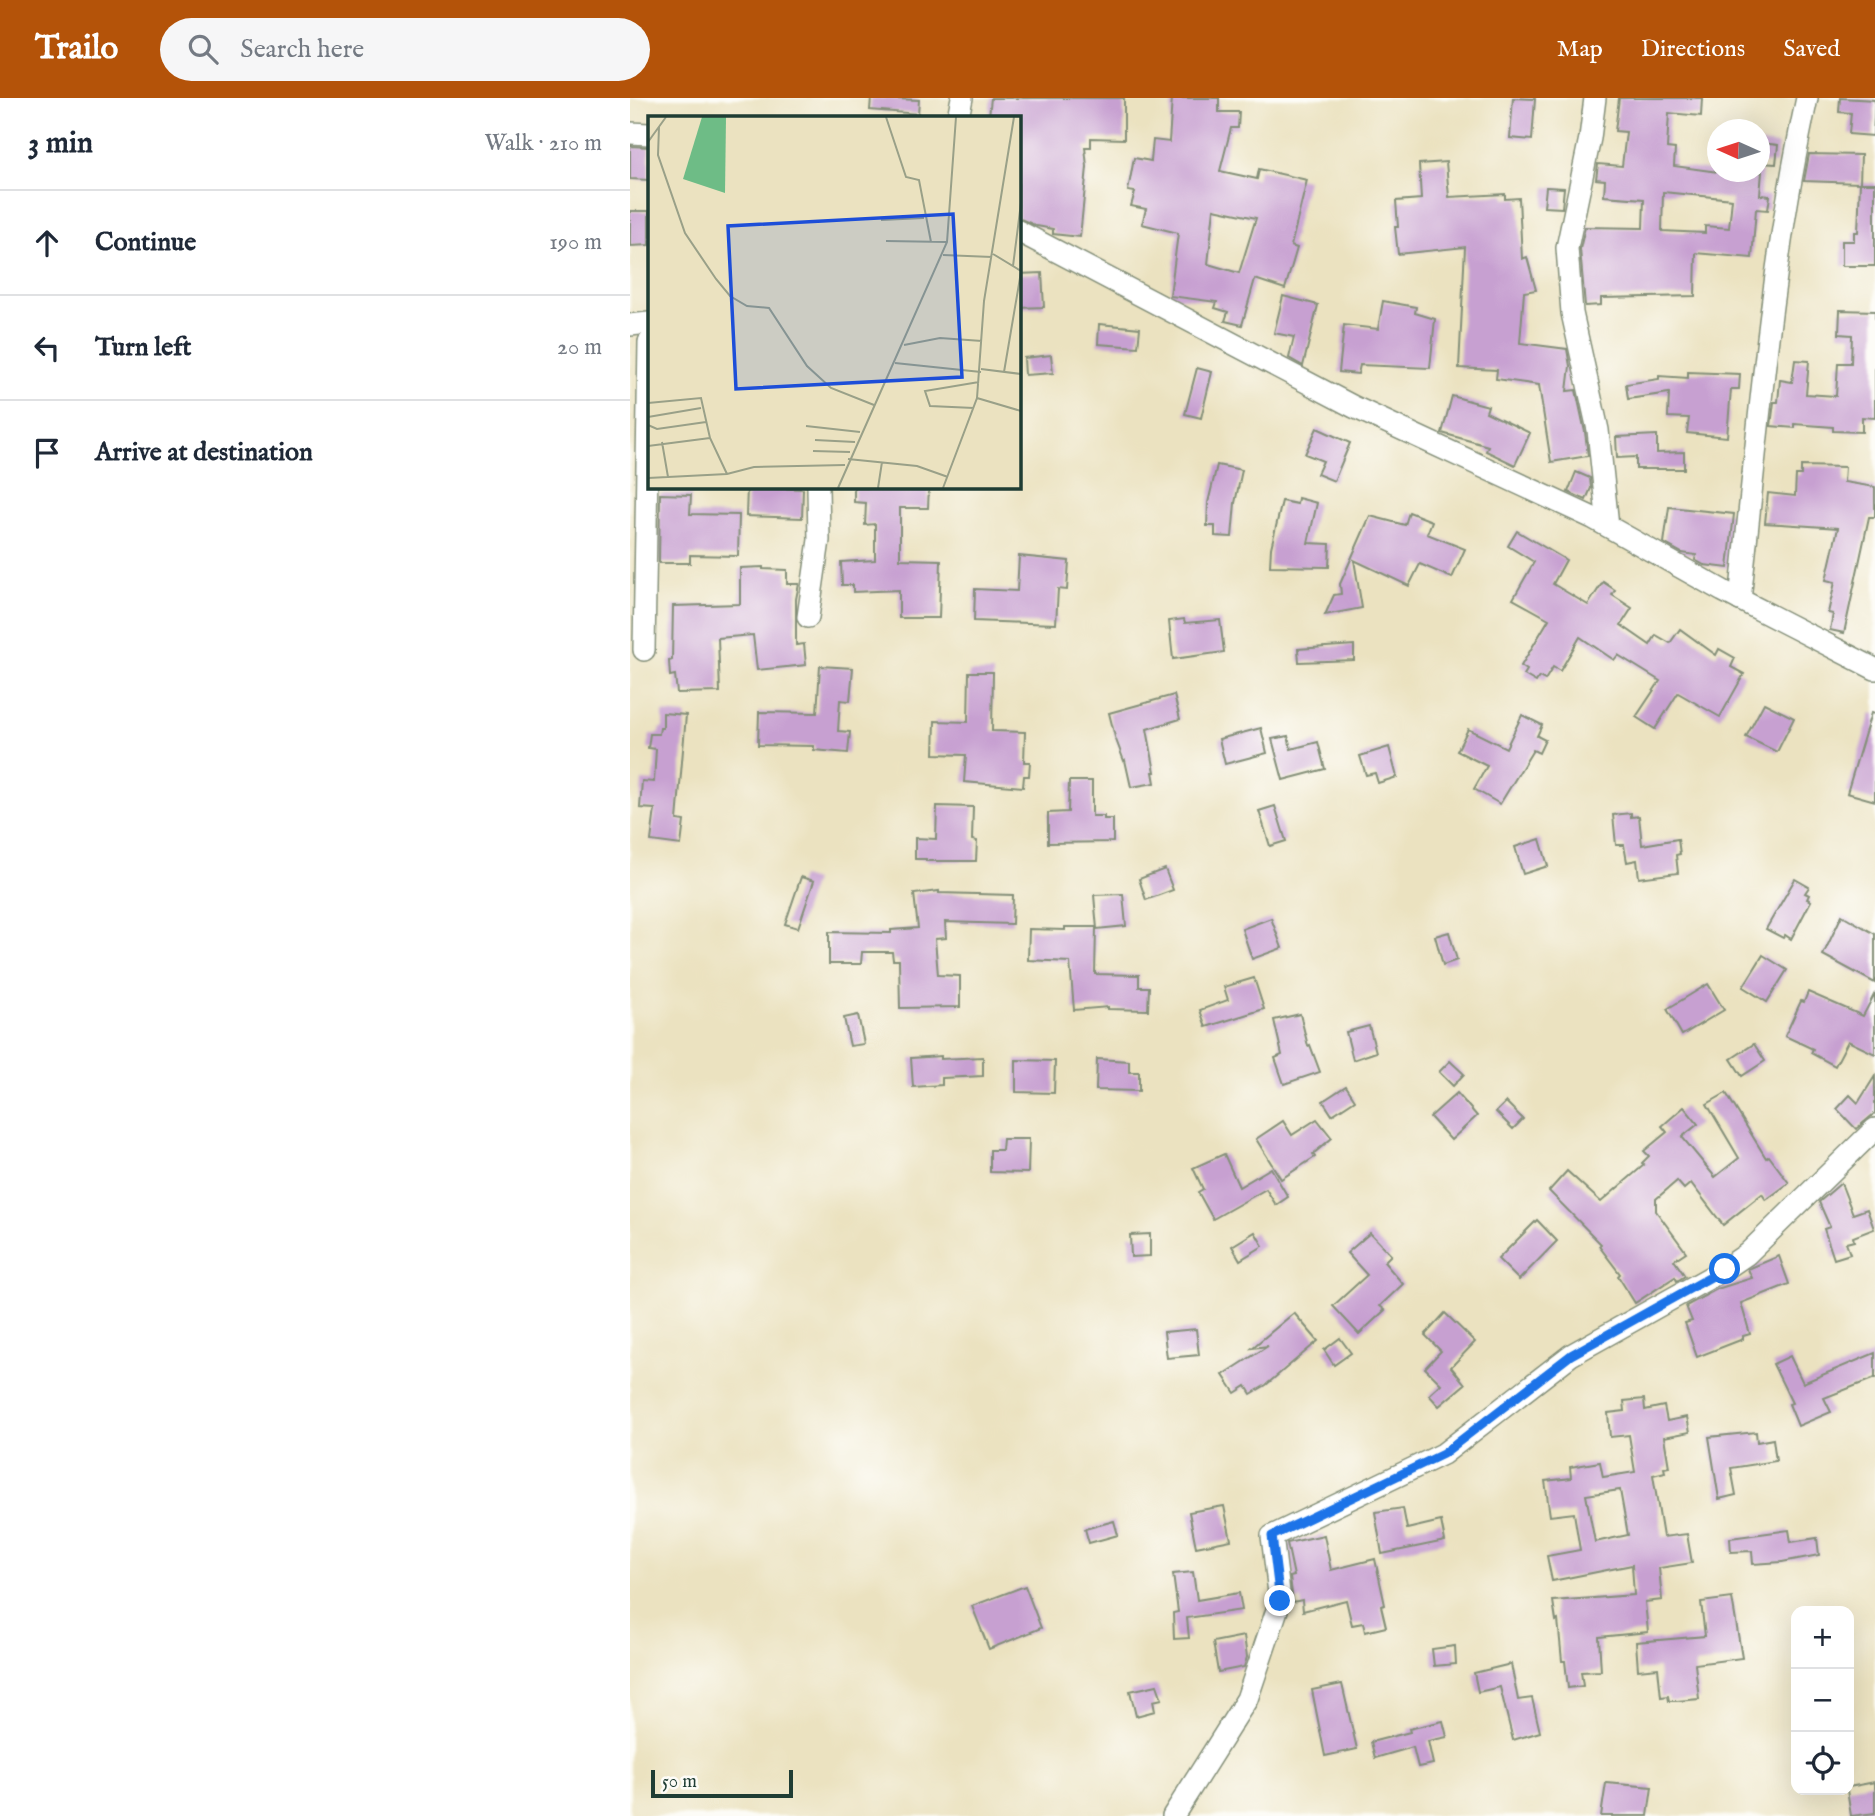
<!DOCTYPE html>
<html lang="en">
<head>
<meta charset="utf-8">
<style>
	body { margin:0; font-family:"IM FELL English",serif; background:#f6f6f7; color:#1f2937 }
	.controls { position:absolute; right:21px; bottom:21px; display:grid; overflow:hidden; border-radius:14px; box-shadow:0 7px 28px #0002 }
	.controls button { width:63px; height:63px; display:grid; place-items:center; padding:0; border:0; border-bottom:2px solid #e0e1e3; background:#fff; color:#1f2937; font:35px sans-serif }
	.compass { position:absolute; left:1077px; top:21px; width:63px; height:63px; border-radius:50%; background:#fff; box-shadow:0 7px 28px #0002; rotate:273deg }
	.scale { position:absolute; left:21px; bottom:18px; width:142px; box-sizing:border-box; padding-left:7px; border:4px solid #1f3d34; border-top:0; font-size:19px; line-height:24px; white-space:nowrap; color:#1f3d34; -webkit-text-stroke:5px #fdfcf7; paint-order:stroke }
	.stop { position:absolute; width:21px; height:21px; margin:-16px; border:5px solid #1a73e8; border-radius:50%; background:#fff }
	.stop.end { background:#1a73e8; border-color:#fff; box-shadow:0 2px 7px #0008 }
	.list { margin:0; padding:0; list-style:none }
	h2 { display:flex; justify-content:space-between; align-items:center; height:91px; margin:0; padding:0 28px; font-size:30px }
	h2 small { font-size:23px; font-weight:400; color:#747a83 }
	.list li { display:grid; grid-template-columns:46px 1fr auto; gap:21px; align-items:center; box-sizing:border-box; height:105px; padding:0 28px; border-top:2px solid #e0e1e3 }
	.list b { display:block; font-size:26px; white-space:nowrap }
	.list em { font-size:23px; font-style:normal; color:#747a83 }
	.icon { flex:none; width:38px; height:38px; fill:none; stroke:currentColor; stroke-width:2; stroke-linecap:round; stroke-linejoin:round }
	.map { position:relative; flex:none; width:1245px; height:1718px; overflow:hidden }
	header { display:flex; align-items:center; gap:42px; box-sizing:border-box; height:98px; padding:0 35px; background:#b45309; color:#fff }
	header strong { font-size:33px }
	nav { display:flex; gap:38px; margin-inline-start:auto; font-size:24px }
	.search { width:490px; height:63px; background:#f6f6f7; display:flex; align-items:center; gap:18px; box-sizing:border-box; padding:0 24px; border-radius:38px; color:#747a83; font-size:26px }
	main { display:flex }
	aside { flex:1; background:#fff }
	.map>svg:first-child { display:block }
</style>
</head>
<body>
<header>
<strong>Trailo</strong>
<div class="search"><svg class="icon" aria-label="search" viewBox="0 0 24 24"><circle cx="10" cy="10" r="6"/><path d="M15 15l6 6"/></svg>Search here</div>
<nav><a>Map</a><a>Directions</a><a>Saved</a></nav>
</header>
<main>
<aside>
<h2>3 min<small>Walk · 210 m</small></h2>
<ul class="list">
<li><svg class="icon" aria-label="ahead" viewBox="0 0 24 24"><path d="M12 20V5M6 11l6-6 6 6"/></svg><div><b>Continue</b></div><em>190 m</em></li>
<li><svg class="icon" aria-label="left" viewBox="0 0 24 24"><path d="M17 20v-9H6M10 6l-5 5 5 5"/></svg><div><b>Turn left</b></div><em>20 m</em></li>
<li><svg class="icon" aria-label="arrive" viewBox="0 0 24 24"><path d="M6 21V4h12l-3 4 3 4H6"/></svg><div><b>Arrive at destination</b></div></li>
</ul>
</aside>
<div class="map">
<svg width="1245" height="1718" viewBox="0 0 1245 1718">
	<rect width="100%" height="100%" fill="#fdfcf7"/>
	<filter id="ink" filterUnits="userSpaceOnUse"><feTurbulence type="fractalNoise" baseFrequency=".0143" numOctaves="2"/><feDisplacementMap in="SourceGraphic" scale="14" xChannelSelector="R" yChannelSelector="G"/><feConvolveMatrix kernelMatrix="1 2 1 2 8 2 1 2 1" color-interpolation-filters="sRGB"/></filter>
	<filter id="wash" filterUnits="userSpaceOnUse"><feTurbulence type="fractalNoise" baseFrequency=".00686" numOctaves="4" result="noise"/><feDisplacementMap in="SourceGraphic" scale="28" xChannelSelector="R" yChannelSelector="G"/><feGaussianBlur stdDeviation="1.57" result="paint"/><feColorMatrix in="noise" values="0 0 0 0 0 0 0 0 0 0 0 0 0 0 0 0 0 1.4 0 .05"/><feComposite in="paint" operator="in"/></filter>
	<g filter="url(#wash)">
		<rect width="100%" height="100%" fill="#ebe2c0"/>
		<g id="blocks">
			<!-- building -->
			<g fill="#c7a0d1" fill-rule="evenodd">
				<polygon points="241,0 289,2 288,16 240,12"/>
				<polygon points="361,0 494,0 494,41 461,40 461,49 455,49 457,69 450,139 423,136 423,131 407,128 388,120 388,19 359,18"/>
				<path d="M542 0H589V14H609L608 30H601L590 73 627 81 629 71 677 82 661 148 667 150 655 191 625 181 612 227 595 223 598 214 585 210 587 204 540 198 548 135 512 126 516 111 501 108 505 94 498 93 504 60 521 63 523 42 539 44ZM584 111 626 120 609 175 578 166Z"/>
				<polygon points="883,0 905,1 902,42 880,40"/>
				<path d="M989 0H1072L1071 18 1039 15 1037 50 1045 51 1044 68 1088 74H1132L1130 97 1140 98 1138 112 1126 111 1122 160 1066 155 1065 198 971 200V207L955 208 950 151 955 129 1013 130 1014 101 974 98 975 82 966 81 968 66 992 68 996 34 985 33ZM1033 94 1102 101 1099 130 1075 128V135L1032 133Z"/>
				<polygon points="1210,0 1245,2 1243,38 1219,36 1221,15 1209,14"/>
				<polygon points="1130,45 1148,47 1146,66 1130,65"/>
				<polygon points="0,48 19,49 19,82 0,81"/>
				<polygon points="1179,56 1231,57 1230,85 1174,83"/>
				<polygon points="816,64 819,99 875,96 875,101 889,100 892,161 897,159 906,192 894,194 890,245 937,251 940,268 937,293 946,292 955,334 958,358 921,364 909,287 866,281 867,272 829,270 835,149 768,156 765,129 768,129 766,103 791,101 789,66"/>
				<polygon points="1230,85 1245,85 1245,168 1212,168 1212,143 1224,143 1224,134 1228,134"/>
				<polygon points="916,89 934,90 932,110 914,109"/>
				<polygon points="0,113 19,113 19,147 0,148"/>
				<polygon points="412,175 414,209 388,210 388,176"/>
				<polygon points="653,198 688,207 673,268 659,260 664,239 644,235"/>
				<polygon points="753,203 786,209 785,215 805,221 800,270 730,267 728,276 709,274 714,227 748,231"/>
				<polygon points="1210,212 1245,213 1245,320 1232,319 1232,334 1203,333 1203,329 1165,326 1165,330 1141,328 1144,304 1148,304 1150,282 1162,284 1165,262 1179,263 1176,296 1206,298 1208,265 1221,265 1222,237 1209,236"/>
				<polygon points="469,226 510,230 508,249 468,246"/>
				<polygon points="421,257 423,275 395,277 394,260"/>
				<polygon points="567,270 582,274 571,320 555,316"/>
				<polygon points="1058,274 1110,276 1109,291 1101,291 1097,339 1057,335 1059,320 1038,319 1039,295 998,301 996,286 1029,281 1029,278 1058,280"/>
				<polygon points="822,298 858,308 856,314 900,335 885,367 856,353 858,348 812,335"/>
				<polygon points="687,330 720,345 704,383 687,376 693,363 675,356"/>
				<polygon points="1027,337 1027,355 1054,354 1054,371 1006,371 1006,359 987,360 986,339"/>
				<polygon points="587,367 612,372 605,405 602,439 585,438 585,428 577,428 578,405"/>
				<polygon points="1171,368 1215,369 1214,384 1245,389 1245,419 1239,419 1214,535 1200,532 1203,516 1198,515 1205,484 1196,482 1208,430 1135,425 1138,395 1165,398 1166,377 1171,377"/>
				<polygon points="946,374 960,380 961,390 956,402 938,394"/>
				<polygon points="238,388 299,388 298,410 270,410 270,461 311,462 309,520 269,520 269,492 223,494 223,487 212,487 211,464 245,462 245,426 235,427 236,405 224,404 224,390 238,390"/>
				<polygon points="117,389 173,391 172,420 116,418"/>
				<polygon points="30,396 61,397 60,416 109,417 108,458 60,457 60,465 29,465"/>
				<polygon points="668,400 687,405 678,445 700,446 699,469 640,468 641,450 652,403 667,406"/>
				<polygon points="1039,409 1104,416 1098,470 1074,467 1065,462 1066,457 1052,455 1034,445"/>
				<polygon points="779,414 802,423 797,436 835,451 822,480 790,466 779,488 724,462 732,510 695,517 704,497 711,496 710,486 740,418 775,427"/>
				<polygon points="887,433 936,462 923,486 958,507 973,484 985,492 982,497 1002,510 991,527 1020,547 1026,537 1040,545 1050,531 1086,557 1089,551 1105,560 1101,569 1114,576 1090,619 1048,595 1025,631 1006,619 1030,583 988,557 984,562 950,539 930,573 923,569 915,582 909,579 906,584 894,577 897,572 891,568 919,521 883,501 904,464 878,448"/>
				<polygon points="389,458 439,463 437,492 428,491 426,526 344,523 345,491 387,493"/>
				<polygon points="133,469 133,471 157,472 157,486 169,486 166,501 166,547 174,546 176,567 127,572 123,537 88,540 90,594 47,595 45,577 40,578 39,563 42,562 43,508 110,506 110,470"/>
				<polygon points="554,521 555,525 590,522 594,554 543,561 539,523"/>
				<polygon points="724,547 724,562 669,564 668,551"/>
				<polygon points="190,568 223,570 220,603 210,602 208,633 220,634 218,655 184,652 184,648 128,647 129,614 187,615"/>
				<polygon points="339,574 363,574 362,633 395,634 394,664 400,664 399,678 394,678 393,689 334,684 336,657 304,656 305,623 338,624"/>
				<polygon points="544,597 550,621 517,631 525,674 523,674 525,685 501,689 495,662 494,663 485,639 479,615"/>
				<polygon points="1134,605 1164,620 1147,654 1116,639"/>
				<polygon points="33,615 56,617 47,722 54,723 51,747 21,743 25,711 10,710 12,683 24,684 26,651 18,650 20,636 29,636 30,630 33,630"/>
				<polygon points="1241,615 1245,616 1245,703 1217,695"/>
				<polygon points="892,617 912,627 907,638 915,642 909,655 903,652 870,706 844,691 857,668 827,653 838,631 876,650"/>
				<polygon points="631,630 637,655 595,666 589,641"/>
				<polygon points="658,638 661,651 688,644 695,671 653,682 642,641"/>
				<polygon points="759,649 767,679 748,685 745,675 736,677 730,658"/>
				<polygon points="439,683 462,683 462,718 474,718 474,721 483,721 483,744 418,745 418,715 438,714"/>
				<polygon points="307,708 343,709 342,742 347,743 346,763 296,763 296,761 285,761 285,740 306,741"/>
				<polygon points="645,708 656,743 640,748 629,713"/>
				<polygon points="1001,715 1001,719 1009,718 1012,747 1048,741 1050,756 1046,757 1048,775 1009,780 1007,762 997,764 994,747 986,747 983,717"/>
				<polygon points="910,741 918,768 893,776 885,749"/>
				<polygon points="535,771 543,792 516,802 509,781"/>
				<polygon points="171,779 184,783 168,830 155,826"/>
				<polygon points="1165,781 1179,789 1175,795 1179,797 1177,801 1181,803 1161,841 1155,837 1153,840 1136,831"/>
				<polygon points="309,793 309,795 383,797 382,826 315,824 316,840 305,841 308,877 330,878 330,909 270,910 269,862 263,862 262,854 232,854 231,866 199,866 199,834 261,835 261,832 288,830 284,796"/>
				<polygon points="493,796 496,828 467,831 464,797"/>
				<polygon points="1212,817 1245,836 1245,885 1193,857"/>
				<polygon points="641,820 652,850 622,861 612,831"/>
				<polygon points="435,829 466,829 465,876 509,877 509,889 519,889 518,912 478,911 478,909 444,912 440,864 398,862 399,831 435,832"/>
				<polygon points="819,834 827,862 813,867 805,838"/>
				<polygon points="1133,857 1157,872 1137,904 1113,889"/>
				<polygon points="624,880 634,911 576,929 570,912 598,902 594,889"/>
				<polygon points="1078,886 1094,912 1052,937 1037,911"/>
				<polygon points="1178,894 1233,918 1245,895 1245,956 1218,943 1205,968 1181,955 1183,951 1155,938 1171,903 1174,904"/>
				<polygon points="670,916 678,948 680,947 690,974 654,986 645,960 652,957 644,922"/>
				<polygon points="228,917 234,946 220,948 214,920"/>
				<polygon points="739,928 746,954 723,962 716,934"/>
				<polygon points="1124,946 1135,963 1112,978 1101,961"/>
				<polygon points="311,958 311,961 353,959 353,978 312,980 312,987 283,989 281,960"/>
				<polygon points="467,961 499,963 499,974 509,974 509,993 466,992"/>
				<polygon points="386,962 425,963 424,995 386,994"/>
				<polygon points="820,963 834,976 823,988 809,974"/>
				<polygon points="1245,978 1245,1015 1226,1031 1207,1011 1220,997 1228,1005"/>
				<polygon points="716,988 725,1002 702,1017 693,1003"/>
				<polygon points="827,995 847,1018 821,1042 800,1019"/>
				<polygon points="1096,995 1136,1060 1139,1058 1159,1085 1136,1102 1132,1096 1093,1127 1061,1085 1054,1091 1047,1083 1026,1101 1026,1113 1056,1154 1044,1162 1055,1178 1047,1183 1045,1179 1005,1205 988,1178 990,1176 969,1148 971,1146 919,1093 937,1073 971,1104 1014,1067 1012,1065 1019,1058 1014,1053 1037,1034 1032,1028 1054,1009 1068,1026 1052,1039 1085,1079 1109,1060 1077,1006"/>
				<polygon points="876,1004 893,1021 883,1031 866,1014"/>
				<polygon points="687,1021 702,1040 683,1056 685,1059 651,1081 626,1041 653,1023 662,1037"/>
				<polygon points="373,1041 399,1041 398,1075 360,1074 360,1052 372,1052"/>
				<polygon points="594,1056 609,1089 641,1070 658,1099 646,1107 636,1091 583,1121 568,1094 573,1091 563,1070"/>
				<polygon points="1211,1085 1223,1116 1237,1111 1244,1131 1223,1139 1224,1143 1216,1145 1220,1156 1204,1161 1194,1131 1200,1129 1189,1104"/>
				<polygon points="907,1122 927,1143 889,1182 868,1161"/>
				<polygon points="625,1134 633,1148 610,1162 602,1148"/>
				<polygon points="740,1135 761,1157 754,1164 773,1186 750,1208 755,1212 729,1236 703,1208 737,1177 717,1155"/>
				<polygon points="520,1136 520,1158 501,1159 500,1137"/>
				<polygon points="1149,1158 1159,1186 1111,1205 1120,1236 1113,1238 1113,1241 1067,1259 1055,1225 1062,1223 1056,1208 1087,1191 1122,1180 1118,1171"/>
				<polygon points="664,1215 688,1243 636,1287 621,1296 616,1288 605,1295 593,1277 638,1248 622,1250"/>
				<polygon points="815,1215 845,1244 821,1269 835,1286 809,1308 799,1297 811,1286 795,1270 811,1253 795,1237"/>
				<polygon points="566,1231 569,1257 537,1260 534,1234"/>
				<polygon points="710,1240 721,1255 704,1267 694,1252"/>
				<polygon points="1245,1255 1245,1280 1194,1300 1201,1314 1168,1328 1159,1306 1162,1305 1143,1266 1160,1258 1173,1285"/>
				<path d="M1014 1301 1015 1312 1034 1308 1037 1323 1057 1319 1060 1334 1034 1339 1039 1369 1034 1370 1035 1374 1023 1377 1033 1439 1057 1436 1062 1465 1029 1470 1032 1502 1015 1504 1018 1534 969 1539 971 1573 951 1574 953 1588 938 1590 935 1563H932L928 1522 926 1523 923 1503 1004 1497 1002 1467 922 1483 917 1458 950 1452 944 1415 920 1418 915 1383 941 1380 940 1369 970 1364 973 1379 1005 1374 999 1337 980 1339 978 1315 995 1313 994 1303ZM990 1392 998 1437 965 1444 956 1397Z"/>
				<polygon points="1126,1334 1127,1344 1143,1341 1146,1363 1101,1370 1106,1397 1089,1401 1079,1339"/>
				<polygon points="594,1408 601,1442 566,1449 559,1414"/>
				<polygon points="773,1410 777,1431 811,1423 815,1443 752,1456 745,1414"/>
				<polygon points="484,1423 488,1437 459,1445 455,1431"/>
				<polygon points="1159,1432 1161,1444 1187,1440 1189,1457 1152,1464 1123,1466 1122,1453 1101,1454 1100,1440"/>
				<polygon points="694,1437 701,1472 745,1461 755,1507 751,1508 756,1529 735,1534 733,1525 722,1527 716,1502 673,1513 672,1502 663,1504 660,1479 664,1478 657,1445"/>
				<polygon points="563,1474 567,1502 609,1495 612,1512 557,1520 559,1540 544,1541 543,1515 548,1514 543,1476"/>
				<polygon points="395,1488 411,1530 359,1551 342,1508"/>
				<polygon points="1102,1500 1112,1560 1065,1566 1069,1601 1047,1603 1039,1603 1038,1598 1031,1599 1028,1570 1008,1572 1006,1544 1075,1538 1071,1504"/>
				<polygon points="614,1538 617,1559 614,1569 588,1574 583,1544"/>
				<polygon points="825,1548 826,1566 804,1568 802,1551"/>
				<polygon points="881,1566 888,1602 902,1600 910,1634 883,1642 870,1589 848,1594 844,1575"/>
				<polygon points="712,1586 727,1651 695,1658 682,1592"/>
				<polygon points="527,1587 532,1601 523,1603 525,1613 506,1618 500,1593"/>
				<polygon points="813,1623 817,1639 798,1643 803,1666 788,1669 783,1649 745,1660 741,1644 780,1634 779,1631"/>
				<polygon points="1245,1684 1245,1715 1221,1718 1217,1692 1219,1689"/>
				<polygon points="976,1685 1022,1689 1018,1718 971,1718"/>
			</g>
		</g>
	</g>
	<g filter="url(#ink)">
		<use href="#blocks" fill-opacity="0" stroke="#85907a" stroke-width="2"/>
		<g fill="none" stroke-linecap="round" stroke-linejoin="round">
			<!-- street casing -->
			<g stroke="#85907a" stroke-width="24">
				<g id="street">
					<polyline points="965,0 960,40 937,150 942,215 968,332 978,428"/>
					<polyline points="328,19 332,0"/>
					<polyline points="0,35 19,36"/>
					<polyline points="388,133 724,309 963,420 1093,493 1245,571"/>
					<polyline points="0,227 19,225"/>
					<path d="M1110 502C1128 335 1141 165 1177 0"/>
					<polyline points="178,519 189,442 188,388"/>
					<polyline points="14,552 19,244"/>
					<polyline points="543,1718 617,1601 650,1503 642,1438 813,1356 941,1257 1095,1171 1117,1156 1245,1031"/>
				</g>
			</g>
			<!-- street -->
			<use href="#street" stroke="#fff" stroke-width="21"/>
		</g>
	</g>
	<g fill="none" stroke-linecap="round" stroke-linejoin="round" filter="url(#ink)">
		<!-- route -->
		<polyline stroke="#1a73e8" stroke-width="9" points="650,1503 642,1438 813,1356 941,1257 1095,1171"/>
	</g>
	<!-- overview -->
	<g transform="translate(18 18)">
		<rect width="373" height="373" fill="#ebe2c0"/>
		<path d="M54 1H78L77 77 35 63Z" fill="#6ebc86"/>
		<path fill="none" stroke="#99a088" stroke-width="2" d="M238 1 258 61 271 64 283 126M11 11 10 39 37 117 68 163 82 180 99 190 121 192 159 250 183 272 226 289M0 26 18 1M233 104 276 102M238 125 299 126M345 138 373 155M295 139 344 141M365 150 373 87M0 186V215M256 229 292 222 334 225M247 247 333 256M333 253 373 258M356 256 373 156M329 282 373 295M0 287 53 282 62 322 79 358M326 292 282 290 277 275 331 266M0 301 53 292M0 309 9 313 58 306M158 310 212 316M167 324 207 326M14 326 20 361M0 330 62 322M165 335 202 336M200 343 269 350 300 361M0 362 79 358 106 351 197 349M190 372 299 126 308 1M230 372 234 346M295 372 329 282 336 185 366 1"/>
		<path fill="#1d4ed8" fill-opacity="0.15" stroke="#1d4ed8" stroke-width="3.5" d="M305 98 314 261 88 273 80 110Z"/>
		<rect width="373" height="373" fill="none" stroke="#1f3d34" stroke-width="3.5"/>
	</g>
</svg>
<div class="controls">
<button>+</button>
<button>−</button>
<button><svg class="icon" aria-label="locate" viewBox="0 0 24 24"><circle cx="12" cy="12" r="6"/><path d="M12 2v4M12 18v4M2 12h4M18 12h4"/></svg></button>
</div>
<svg class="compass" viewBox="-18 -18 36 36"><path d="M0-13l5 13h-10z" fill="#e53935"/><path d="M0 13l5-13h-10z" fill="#747a83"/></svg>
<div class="scale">50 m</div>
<div class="stop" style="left:1095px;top:1171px"></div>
<div class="stop end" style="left:650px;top:1503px"></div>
</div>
</main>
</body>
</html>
